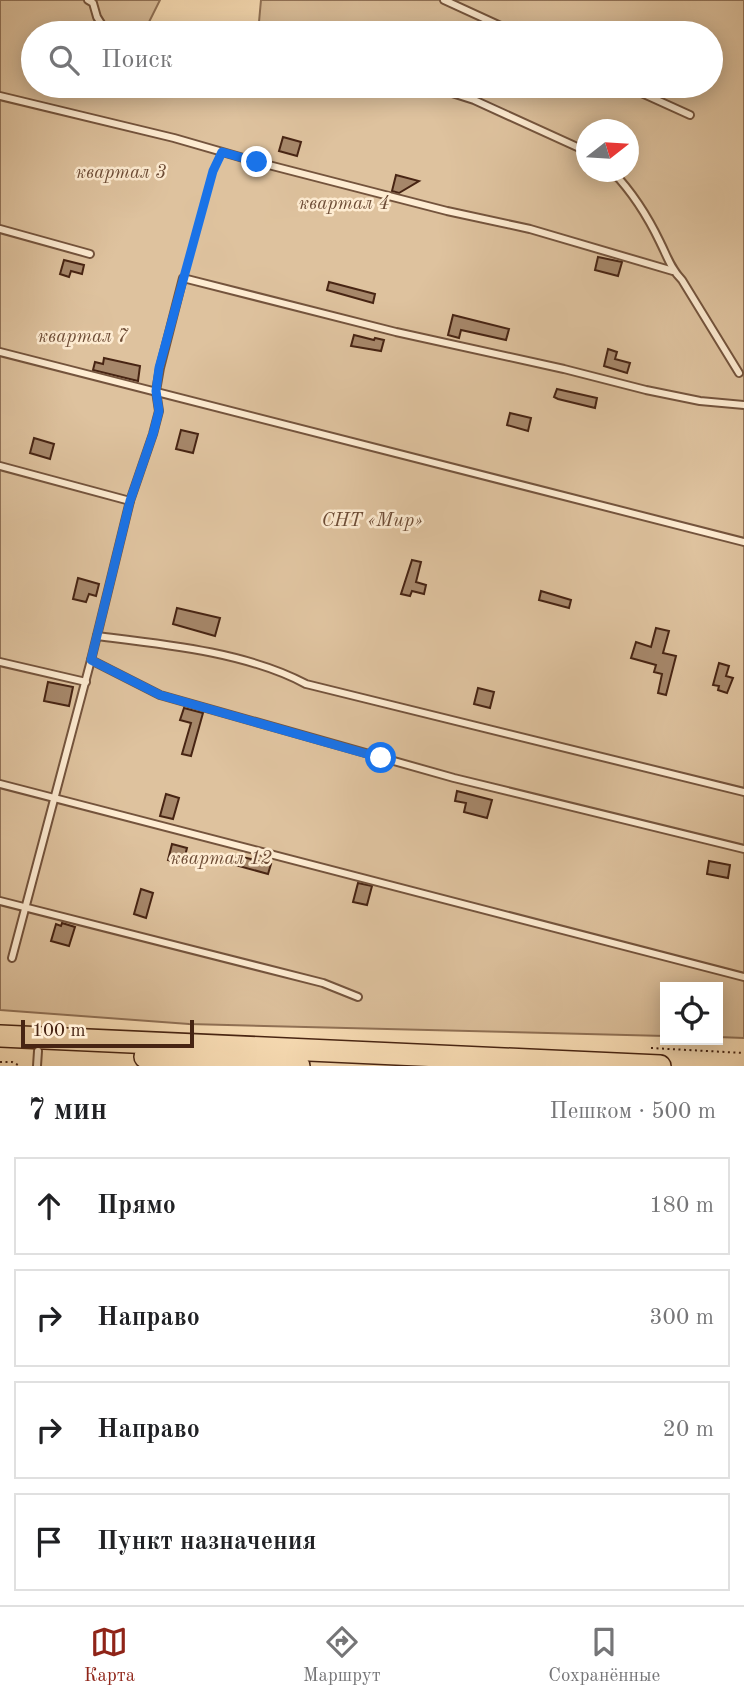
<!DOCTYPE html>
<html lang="ru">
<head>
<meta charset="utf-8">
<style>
	body { margin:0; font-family:"Old Standard TT",serif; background:#f6f6f6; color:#202124 }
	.controls { position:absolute; right:21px; bottom:21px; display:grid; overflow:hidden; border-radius:0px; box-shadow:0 4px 18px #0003 }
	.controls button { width:63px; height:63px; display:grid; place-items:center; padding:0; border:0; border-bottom:2px solid #e0e0e0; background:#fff; color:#202124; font:35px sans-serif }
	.compass { position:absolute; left:576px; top:119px; width:63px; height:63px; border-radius:50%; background:#fff; box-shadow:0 4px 18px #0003; rotate:73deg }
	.scale { position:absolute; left:21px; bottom:18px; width:173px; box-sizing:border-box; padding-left:7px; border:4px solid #472413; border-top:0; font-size:19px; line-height:24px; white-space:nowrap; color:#472413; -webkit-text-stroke:5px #feecd2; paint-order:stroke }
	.stop { position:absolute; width:21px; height:21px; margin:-16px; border:5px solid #1a73e8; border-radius:50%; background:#fff }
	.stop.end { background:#1a73e8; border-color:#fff; box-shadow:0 2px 7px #0008 }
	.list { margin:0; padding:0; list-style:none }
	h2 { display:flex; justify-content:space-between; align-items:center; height:91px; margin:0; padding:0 28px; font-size:30px }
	h2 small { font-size:23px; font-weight:400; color:#757577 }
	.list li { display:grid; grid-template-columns:46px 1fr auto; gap:21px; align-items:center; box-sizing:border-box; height:98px; margin:0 14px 14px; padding:0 14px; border:2px solid #e0e0e0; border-radius:0px }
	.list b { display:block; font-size:26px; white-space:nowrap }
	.list em { font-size:23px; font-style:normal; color:#757577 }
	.icon { flex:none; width:38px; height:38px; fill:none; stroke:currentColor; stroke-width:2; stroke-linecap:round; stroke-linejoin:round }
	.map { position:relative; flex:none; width:744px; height:1066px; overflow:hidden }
	.search { position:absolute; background:#fff; box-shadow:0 4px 18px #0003; left:21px; right:21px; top:21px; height:77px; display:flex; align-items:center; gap:18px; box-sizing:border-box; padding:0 24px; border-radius:38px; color:#757577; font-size:26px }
	.sheet { height:539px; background:#fff }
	nav { display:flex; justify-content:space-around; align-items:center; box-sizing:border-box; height:98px; border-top:2px solid #e0e0e0; background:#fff; font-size:19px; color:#757577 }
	nav a { display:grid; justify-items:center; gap:4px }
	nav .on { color:#8f2418 }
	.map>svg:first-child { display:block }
</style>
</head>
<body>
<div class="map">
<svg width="744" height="1066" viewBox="0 0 744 1066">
	<rect width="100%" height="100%" fill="#fde2ba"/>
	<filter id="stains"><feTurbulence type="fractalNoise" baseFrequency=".00286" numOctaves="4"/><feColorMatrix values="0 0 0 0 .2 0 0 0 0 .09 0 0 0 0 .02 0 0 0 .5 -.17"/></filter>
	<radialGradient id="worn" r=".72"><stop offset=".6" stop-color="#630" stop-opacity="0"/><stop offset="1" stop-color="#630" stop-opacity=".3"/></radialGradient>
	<!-- green -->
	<path fill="#dec29e" stroke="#927358" stroke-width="2" fill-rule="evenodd" d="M0 0H160L146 28 157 33H33V86H711V33H258L261 0H744V1038L718 1037V987H665V1036L189 1024 0 1010ZM586 130H628V172H586Z"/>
	<!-- building -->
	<g fill="#a6876a" stroke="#472413" stroke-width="2">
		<polygon points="283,137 301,142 297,156 279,151"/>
		<polygon points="396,175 419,181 399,193 392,191"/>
		<polygon points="598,257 622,262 618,276 595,270"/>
		<polygon points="64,260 84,265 82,274 71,271 69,277 60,274"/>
		<polygon points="329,282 375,294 373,303 327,290"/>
		<polygon points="453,315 509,329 506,340 461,330 459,338 448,335"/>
		<polygon points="354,335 374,340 375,338 384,340 381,351 351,346"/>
		<polygon points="608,349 617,352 615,359 630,363 627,373 604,366"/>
		<polygon points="104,358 140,366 138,381 93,370 95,362 103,364"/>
		<polygon points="557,389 597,398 595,408 558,399 554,397"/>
		<polygon points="510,413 531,418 528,431 507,425"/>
		<polygon points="181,430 198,434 193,453 176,449"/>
		<polygon points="34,438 54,444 50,459 30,453"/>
		<polygon points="412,560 421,562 416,582 426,585 424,594 412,591 410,596 401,594"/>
		<polygon points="78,578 99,584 96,596 89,594 86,602 73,599"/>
		<polygon points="541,591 571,600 569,608 539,600"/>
		<polygon points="177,608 220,618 215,636 173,624"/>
		<polygon points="656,628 669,631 663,653 676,656 666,695 658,693 662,674 654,672 656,665 631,658 636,642 651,647"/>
		<polygon points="719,663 729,666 726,676 733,678 727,693 718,690 719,686 713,685"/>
		<polygon points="48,682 73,687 69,706 44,701"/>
		<polygon points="478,688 494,692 490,708 474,704"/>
		<polygon points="184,708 203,713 191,756 182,754 191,723 180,720"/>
		<polygon points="457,791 492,800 487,818 464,812 466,803 455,801"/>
		<polygon points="166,794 179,798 173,819 160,816"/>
		<polygon points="172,844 187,848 183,864 168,860"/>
		<polygon points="230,854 271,864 268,874 228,863"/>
		<polygon points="709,861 730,865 728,878 707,874"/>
		<polygon points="358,883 372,886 367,905 353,902"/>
		<polygon points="141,889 153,893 146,918 134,914"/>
		<polygon points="62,923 75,927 69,946 51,941 56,924 61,926"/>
	</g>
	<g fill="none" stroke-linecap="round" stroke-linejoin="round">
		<!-- service casing -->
		<g stroke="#74543d" stroke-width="10">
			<g id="service">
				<polyline points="88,0 93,3 97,17 107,33"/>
				<polyline points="444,0 516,33"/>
				<polyline points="430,86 474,100 586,151"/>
				<polyline points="626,86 690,115"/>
				<polyline points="0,96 174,138 257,162 447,211 530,229 673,271"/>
				<path d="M613 172C632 192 648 217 660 242 667 256 671 269 682 280L739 373"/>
				<polyline points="0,229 90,254"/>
				<polyline points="0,352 744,542"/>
				<polyline points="744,405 700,401 646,390 564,369 396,332 183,278 160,368 156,391 159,411 153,434 130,501 91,660 160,695 454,778 744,849"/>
				<polyline points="0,466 130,501"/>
				<path d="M97 636C163 644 246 652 306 684L744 792"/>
				<polyline points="0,662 86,682"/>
				<polyline points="0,784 744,977"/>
				<polyline points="0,901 323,983 358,997"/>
				<polyline points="12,958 91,660"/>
				<polyline points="37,1066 38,1051"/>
			</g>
		</g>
		<!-- trunk casing -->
		<g stroke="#472413" stroke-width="24">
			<g id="trunk">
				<polyline points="0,1036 660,1066"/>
				<polyline points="145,1057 299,1066"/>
			</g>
		</g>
		<!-- path -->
		<g stroke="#472413" stroke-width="2" stroke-dasharray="2 3.5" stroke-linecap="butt">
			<polyline points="185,271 213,171 218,159"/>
			<polyline points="651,1048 744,1053"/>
			<polyline points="0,1062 12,1062 20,1066"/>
		</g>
		<!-- service -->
		<use href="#service" stroke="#feecd2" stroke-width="6"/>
		<!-- trunk -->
		<use href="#trunk" stroke="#fde2ba" stroke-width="21"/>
	</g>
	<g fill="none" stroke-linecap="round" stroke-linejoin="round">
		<!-- route -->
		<polyline stroke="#1a73e8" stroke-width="9" points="257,162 222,152 213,171 159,368 156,391 159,411 153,434 130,501 91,660 160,695 381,758"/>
	</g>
	<g text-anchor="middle" stroke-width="5" stroke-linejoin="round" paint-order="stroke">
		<!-- park labels -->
		<g font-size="19" font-style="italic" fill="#6d4c36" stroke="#feecd2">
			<text x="121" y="178">квартал 3</text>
			<text x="344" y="209">квартал 4</text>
			<text x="83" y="342">квартал 7</text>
			<text x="372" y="526">СНТ «Мир»</text>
			<text x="221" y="864">квартал 12</text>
		</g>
	</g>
	<rect width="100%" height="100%" filter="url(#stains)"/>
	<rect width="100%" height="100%" fill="url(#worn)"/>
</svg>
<div class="controls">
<button><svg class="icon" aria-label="locate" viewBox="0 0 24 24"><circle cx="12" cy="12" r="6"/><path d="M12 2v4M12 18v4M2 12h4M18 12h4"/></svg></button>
</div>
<svg class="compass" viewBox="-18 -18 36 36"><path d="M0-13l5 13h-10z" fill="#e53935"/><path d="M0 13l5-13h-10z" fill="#757577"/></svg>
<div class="scale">100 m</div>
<div class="stop" style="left:381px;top:758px"></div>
<div class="stop end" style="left:257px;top:162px"></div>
<div class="search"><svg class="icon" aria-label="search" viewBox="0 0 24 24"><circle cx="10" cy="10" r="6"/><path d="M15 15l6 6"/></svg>Поиск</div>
</div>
<section class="sheet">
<h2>7 мин<small>Пешком · 500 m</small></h2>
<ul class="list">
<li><svg class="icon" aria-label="ahead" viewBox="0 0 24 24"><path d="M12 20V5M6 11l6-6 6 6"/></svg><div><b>Прямо</b></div><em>180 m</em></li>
<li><svg class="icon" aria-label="right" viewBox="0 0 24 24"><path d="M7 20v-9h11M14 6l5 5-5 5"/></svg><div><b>Направо</b></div><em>300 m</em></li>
<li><svg class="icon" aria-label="right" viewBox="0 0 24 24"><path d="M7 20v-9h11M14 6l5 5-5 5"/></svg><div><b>Направо</b></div><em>20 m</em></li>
<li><svg class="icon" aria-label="arrive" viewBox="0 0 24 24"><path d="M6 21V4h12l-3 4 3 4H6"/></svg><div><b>Пункт назначения</b></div></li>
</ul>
</section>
<nav>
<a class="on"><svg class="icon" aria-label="map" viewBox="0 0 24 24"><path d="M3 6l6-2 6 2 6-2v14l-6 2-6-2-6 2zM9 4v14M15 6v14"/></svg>Карта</a>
<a><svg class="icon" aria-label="directions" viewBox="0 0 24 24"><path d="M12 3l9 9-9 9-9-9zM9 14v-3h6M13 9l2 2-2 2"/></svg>Маршрут</a>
<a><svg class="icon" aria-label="saved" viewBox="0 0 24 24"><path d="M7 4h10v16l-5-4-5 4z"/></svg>Сохранённые</a>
</nav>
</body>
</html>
